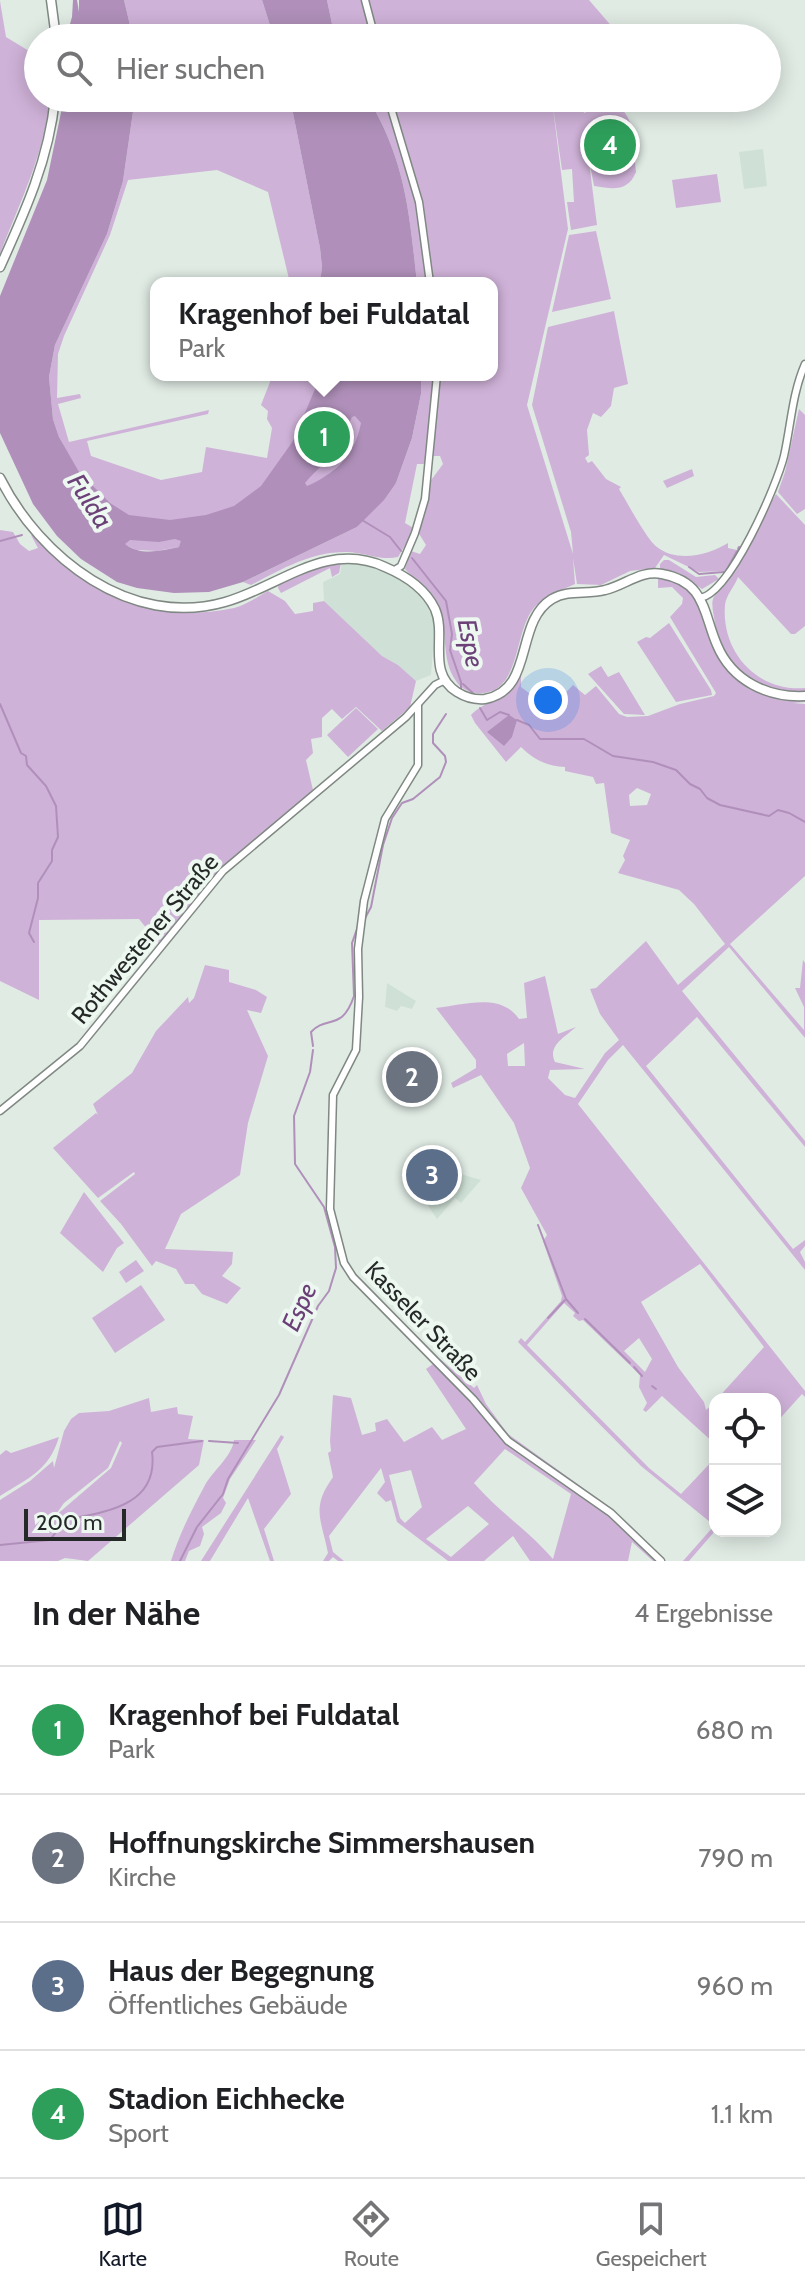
<!DOCTYPE html>
<html lang="de">
<head>
<meta charset="utf-8">
<style>
	body { margin:0; font-family:Cabin,sans-serif; background:#f6f6f6; color:#202124 }
	.controls { position:absolute; right:24px; bottom:24px; display:grid; overflow:hidden; border-radius:16px; box-shadow:0 4px 20px #0003 }
	.controls button { width:72px; height:72px; display:grid; place-items:center; padding:0; border:0; border-bottom:2px solid #e0e0e0; background:#fff; color:#202124; font:40px sans-serif }
	.scale { position:absolute; left:24px; bottom:20px; width:102px; box-sizing:border-box; padding-left:8px; border:4px solid #252927; border-top:0; font-size:22px; line-height:28px; white-space:nowrap; color:#252927; -webkit-text-stroke:6px #edf8f1; paint-order:stroke }
	.you { position:absolute; left:548px; top:700px; width:28px; height:28px; margin:-20px; border:6px solid #fff; border-radius:50%; background:#1a73e8; box-shadow:0 0 0 12px #1a73e833 }
	.badge { display:grid; place-items:center; width:52px; height:52px; border-radius:50%; background:#111827; color:#fff; font-size:26px; font-weight:700 }
	.pin { position:absolute; translate:-50% -50%; border:4px solid #fff; box-shadow:0 2px 8px #0006 }
	.popup { position:absolute; left:150px; top:277px; width:348px; height:104px; box-sizing:border-box; display:grid; place-content:center; border-radius:16px; background:#fff; filter:drop-shadow(0 2px 6px #0005); font-size:26px; white-space:nowrap; color:#757577 }
	.popup b { font-size:30px; color:#202124 }
	.popup::after { content:''; position:absolute; left:50%; top:100%; margin-left:-16px; border:16px solid transparent; border-top-color:#fff }
	.list { margin:0; padding:0; list-style:none }
	h2 { display:flex; justify-content:space-between; align-items:center; height:104px; margin:0; padding:0 32px; font-size:34px }
	h2 small { font-size:26px; font-weight:400; color:#757577 }
	.list li { display:grid; grid-template-columns:52px 1fr auto; gap:24px; align-items:center; box-sizing:border-box; height:128px; padding:0 32px; border-top:2px solid #e0e0e0 }
	.list b { display:block; font-size:30px; white-space:nowrap }
	.list p { margin:0; font-size:26px; white-space:nowrap; color:#757577 }
	.list em { font-size:26px; font-style:normal; color:#757577 }
	.icon { flex:none; width:44px; height:44px; fill:none; stroke:currentColor; stroke-width:2; stroke-linecap:round; stroke-linejoin:round }
	.map { position:relative; flex:none; width:805px; height:1561px; overflow:hidden }
	.search { position:absolute; background:#fff; box-shadow:0 4px 20px #0003; left:24px; right:24px; top:24px; height:88px; display:flex; align-items:center; gap:20px; box-sizing:border-box; padding:0 28px; border-radius:44px; color:#757577; font-size:30px }
	.sheet { height:616px; background:#fff }
	nav { display:flex; justify-content:space-around; align-items:center; box-sizing:border-box; height:112px; border-top:2px solid #e0e0e0; background:#fff; font-size:22px; color:#757577 }
	nav a { display:grid; justify-items:center; gap:4px }
	nav .on { color:#111827 }
	.map>svg:first-child { display:block }
</style>
</head>
<body>
<div class="map">
<svg width="805" height="1561" viewBox="0 0 805 1561">
	<rect width="100%" height="100%" fill="#e0ebe4"/>
	<!-- built -->
	<g fill="#cfe1d6">
		<polygon points="763,149 767,186 744,189 739,152"/>
		<polygon points="342,562 365,565 393,575 411,587 426,604 435,623 431,675 416,681 398,665 382,656 324,601 323,582 340,574"/>
		<polygon points="387,983 416,1001 412,1009 401,1006 397,1011 385,1007"/>
		<polygon points="444,1169 481,1180 461,1203 455,1198 437,1219 420,1194 415,1179 442,1181"/>
	</g>
	<!-- green -->
	<g fill="#cfb2d8" fill-rule="evenodd">
		<polygon points="124,0 262,0 274,38 133,38"/>
		<polygon points="327,0 589,0 614,29 616,38 335,38"/>
		<path d="M0 1 6 37 29 51 38 49V98H50C44 156 20 201 0 254Z"/>
		<path d="M135 98H290L320 248 322 267 320 283H290L268 192 217 170 128 180 110 235 64 336 58 354 57 398 80 394 81 398 58 404 69 442 209 410 208 414 87 441 91 456 161 480 202 472 206 447 267 458 272 428 267 419 268 411 261 405 270 382 271 375H339C344 386 360 410 361 422 363 446 340 466 323 479L179 547 157 551 137 550 113 540 59 437 53 419 49 377 55 345 107 234 123 181Z"/>
		<path d="M368 98H582L584 113 609 103C638 109 633 148 636 172 628 192 613 189 594 186L588 154 597 225 571 230 567 202H574L572 169 562 170 552 100 568 229 527 405 573 554 571 532 532 405 548 327 614 311 628 384 614 388 611 406 601 417 593 413 587 430 589 455 585 458 588 463 592 461 606 479 621 487 619 489C627 502 647 540 657 547 677 563 709 555 728 543V548L737 550 725 571 699 572 664 555 655 568 630 571 601 585 577 584 573 558 575 584C560 591 543 596 533 609 513 635 521 697 476 693 468 692 460 688 456 681 440 658 449 631 438 605 430 589 415 582 405 569L411 551 420 554 426 545 418 532 429 483 443 464 440 456H431L425 464H417L405 523 415 529 398 557C382 561 365 553 348 552 312 551 282 569 251 585L243 582 357 527 396 483 412 438 421 394V375H492V283H417C409 211 406 162 368 98Z"/>
		<polygon points="717,174 721,202 676,208 672,180"/>
		<polygon points="596,231 611,299 552,312 569,235"/>
		<polygon points="799,409 805,415 805,509 797,514 778,492 785,472"/>
		<polygon points="692,469 694,476 667,488 663,481"/>
		<path d="M776 494 805 525V626L795 634H791L738 577C735 586 726 595 725 605 721 652 757 692 805 688V692C763 693 719 670 715 623 714 616 711 605 713 599 715 593 736 568 742 557L744 558V550Z"/>
		<path d="M0 530 13 532 20 544 29 551 38 548 31 535 34 536C89 593 153 625 234 608 246 605 257 597 268 591L285 601 295 614 313 611V603L324 601 382 656 398 665 416 681 410 707 382 731 356 707 342 719 332 709 322 718V737L311 739 313 753 306 760 313 790 228 866 159 944 139 919 39 920V1000L0 981Z"/>
		<polygon points="664,560 669,560 696,577 715,575 719,579 702,589 679,573 660,569 660,564"/>
		<polygon points="341,563 339,573 332,577 330,568 281,593 278,588 279,583 303,571"/>
		<path d="M658 577C704 583 698 617 714 649 730 684 767 704 805 700V702L793 703 805 704V876L730 944 804 1030V1007L795 988H800L803 960 805 963V1038L729 947 682 991 805 1141V1147L697 1017 646 1066 793 1249 805 1240V1246L800 1252 805 1262V1270L623 1045 608 1060 578 1104 805 1391V1397L802 1394 775 1424V1399H717L764 1347 700 1264 641 1302 678 1367 704 1402 706 1410 715 1402V1444L662 1396 646 1412 643 1410 647 1403 639 1387 640 1375 583 1320 579 1321 573 1316 575 1313 564 1303 527 1345 649 1468 681 1494 715 1458V1531L689 1561H683L713 1527 710 1522 641 1466 518 1342 521 1338 525 1342 561 1301 562 1296 543 1241 547 1235 521 1188 530 1168 514 1123 481 1075 453 1088 451 1083 476 1068V1060L436 1008C463 1005 501 992 519 1019L527 1018 524 983 545 976 558 1034 576 1027C565 1037 547 1046 555 1062L585 1069 550 1070 548 1078 565 1095 575 1098 605 1053 619 1040 600 1014 590 989 596 988 646 941 678 985 725 944 694 904 679 890 618 873 625 860 623 856 630 840 611 833 604 783 596 784 593 777 565 771V767C547 766 534 760 521 747L506 762 475 723 471 715C491 696 503 704 521 675V687L550 709 573 685 585 695 596 686 619 714 627 717 648 716 680 704 714 696 716 693 670 617 682 604 683 598 672 587 658 588ZM637 788 651 794 647 805 630 806 629 795ZM524 1043 525 1066H508L507 1054ZM639 1338 652 1359 645 1372 624 1351Z"/>
		<polygon points="669,623 711,690 712,695 676,702 637,642 646,637 650,638"/>
		<polygon points="601,666 608,677 619,672 645,715 624,714 588,674"/>
		<polygon points="356,708 378,729 348,757 327,735"/>
		<polygon points="205,965 229,970 229,982 256,990 267,997 261,1013 247,1010 268,1056 248,1123 240,1175 181,1214 165,1249 233,1252 232,1264 222,1276 241,1288 227,1304 202,1294 194,1284 185,1284 176,1269 156,1261 152,1266 121,1224 100,1201 135,1174 134,1172 98,1198 53,1148 96,1113 98,1115 93,1104 132,1073 156,1031 188,997 189,1003 194,998"/>
		<polygon points="84,1192 124,1243 117,1248 103,1272 60,1233"/>
		<polygon points="136,1260 144,1271 126,1283 119,1272"/>
		<polygon points="141,1285 165,1320 115,1353 92,1318"/>
		<path d="M440 1359 474 1388 477 1385 486 1404 508 1434 611 1508 664 1561H653L632 1542 628 1561H530L513 1536 484 1561H448L397 1522 391 1500 386 1502 377 1493 385 1482 381 1468 329 1536 333 1552 344 1561H338L333 1557 329 1561H323L328 1553C321 1518 311 1508 333 1477L328 1453 331 1451 330 1441 333 1395 351 1398 362 1435 376 1431 375 1423 387 1419 404 1442 432 1427 442 1440 466 1429 426 1369ZM505 1449 571 1494 553 1559C529 1531 498 1511 474 1483ZM411 1470 422 1507 405 1523 400 1518 389 1475ZM468 1506 489 1524 451 1557 426 1539Z"/>
		<path d="M149 1398 151 1412 177 1407 178 1414 193 1416 188 1439 204 1440 199 1465 88 1561 65 1558 58 1561H0V1500L30 1481 53 1461 54 1468 64 1431 71 1419 79 1413 109 1411ZM120 1441 122 1443 111 1468 54 1517 64 1503 108 1468Z"/>
		<polygon points="281,1435 284,1437 277,1449 291,1494 264,1529 274,1561 270,1561 248,1498 210,1561 201,1561"/>
		<path d="M59 1437C49 1471 28 1478 0 1496V1455L6 1450 11 1453Z"/>
		<path d="M234 1440H256L230 1479 223 1498 226 1503 221 1513 202 1527 204 1534 200 1546 189 1551 185 1561H171C179 1535 191 1511 204 1487 212 1471 232 1457 234 1440Z"/>
	</g>
	<!-- water -->
	<g fill="#b090ba" fill-rule="evenodd">
		<polygon points="73,0 77,0 79,12 79,0 124,0 133,38 66,38 72,17"/>
		<polygon points="262,0 327,0 335,38 274,38"/>
		<path d="M64 98H135L123 181 107 234 55 345 49 377 53 419 59 437 79 472 110 503 129 515 170 520 206 515 234 506 261 486 293 441 321 375H421V394L412 438 396 483 384 500 357 527 243 582 209 592 174 593 137 588 117 582 81 559 57 536 33 504 0 433V296L47 180ZM355 416 361 423C355 455 335 474 307 486L305 483C315 471 328 461 337 448 344 438 347 427 352 417ZM175 539 181 541 179 547C161 551 140 556 125 544L130 540 159 542Z"/>
		<path d="M290 98H368C406 162 409 211 417 283H320L322 267 320 248Z"/>
		<polygon points="509,715 517,720 512,737 504,746 487,732"/>
	</g>
	<g fill="none" stroke-linecap="round" stroke-linejoin="round">
		<!-- stream -->
		<g stroke="#b090ba" stroke-width="2">
			<polyline points="362,520 390,537 401,551"/>
			<polyline points="0,541 22,535"/>
			<polyline points="738,549 739,547"/>
			<polyline points="412,558 446,601 452,634 450,650 461,682 461,690"/>
			<polyline points="689,567 699,574 724,572"/>
			<polyline points="726,571 737,551"/>
			<polyline points="463,684 476,696"/>
			<polyline points="0,704 21,753 26,756 27,765 46,786 56,806 58,837 52,850 52,861 38,883 38,898 29,933 34,942"/>
			<polyline points="480,708 487,720 500,712 509,715"/>
			<polyline points="517,720 529,725 540,739 584,739 613,756 653,762 676,770 690,784 700,789 707,798 720,805 769,816 778,810 789,813 805,822"/>
			<polyline points="363,922 371,907 383,845 392,818 402,803 413,799 440,777 446,762 445,756 433,743 433,734 446,714"/>
			<path d="M313 1046 311 1032C326 1015 342 1032 354 996L352 943 358 926"/>
			<polyline points="538,1225 566,1299 578,1313"/>
			<polyline points="548,1318 565,1300"/>
			<polyline points="585,1319 630,1363"/>
			<polyline points="634,1367 642,1376"/>
			<polyline points="652,1386 656,1389"/>
			<polyline points="209,1441 238,1443"/>
			<path d="M0 1545 50 1540 65 1520C105 1512 159 1506 152 1452L157 1447 202 1441"/>
			<polyline points="180,1561 197,1527 223,1494 228,1479 279,1395 318,1306 329,1291 336,1268 335,1247 324,1207 295,1164 294,1116 310,1072 313,1050"/>
		</g>
		<!-- secondary casing -->
		<g stroke="#7f8882" stroke-width="9">
			<g id="secondary">
				<polyline points="365,0 375,38"/>
				<polyline points="388,98 419,202 430,283"/>
				<polyline points="393,571 401,566 415,533 425,499 437,375"/>
				<path d="M700 598C730 594 777 485 784 456 791 425 792 394 805 364"/>
				<polyline points="418,705 418,765 385,819 364,901 358,949 359,997 356,1050 333,1095 330,1209 344,1263 353,1277 473,1399 508,1441 611,1513 661,1561"/>
				<polyline points="0,1111 80,1046 223,871 406,717 435,685 443,681 446,683"/>
			</g>
		</g>
		<!-- primary casing -->
		<g stroke="#7f8882" stroke-width="11">
			<g id="primary">
				<polyline points="51,0 56,38"/>
				<path d="M0 267C25 212 49 159 55 98"/>
				<path d="M0 478C40 558 131 629 225 602 279 587 326 540 385 567 404 575 425 588 435 609 447 636 426 672 457 692 465 697 475 700 485 699 535 690 514 622 552 599 569 589 587 595 605 590 626 585 640 570 662 574 706 582 703 613 717 645 732 681 768 698 805 696"/>
			</g>
		</g>
		<!-- secondary -->
		<use href="#secondary" stroke="#fff" stroke-width="6"/>
		<!-- primary -->
		<use href="#primary" stroke="#fff" stroke-width="8"/>
	</g>
	<g text-anchor="middle" stroke-width="8" stroke-linejoin="round" paint-order="stroke">
		<!-- street labels -->
		<g font-size="24" fill="#252927" stroke="#edf8f1">
			<text transform="translate(145 939) rotate(-50)" y="8">Rothwestener Straße</text>
			<text transform="translate(423 1321) rotate(46)" y="8">Kasseler Straße</text>
		</g>
		<!-- water labels -->
		<g font-size="26" font-style="italic" fill="#6b4178" stroke="#edf8f1">
			<text transform="translate(90 501) rotate(57)" y="9">Fulda</text>
			<text transform="translate(471 643) rotate(79)" y="9">Espe</text>
			<text transform="translate(299 1307) rotate(-66)" y="9">Espe</text>
		</g>
	</g>
</svg>
<div class="controls">
<button><svg class="icon" aria-label="locate" viewBox="0 0 24 24"><circle cx="12" cy="12" r="6"/><path d="M12 2v4M12 18v4M2 12h4M18 12h4"/></svg></button>
<button><svg class="icon" aria-label="layers" viewBox="0 0 24 24"><path d="M12 4l9 5-9 5-9-5zM3 14l9 5 9-5"/></svg></button>
</div>
<div class="scale">200 m</div>
<div class="you"></div>
<div class="pin badge" style="left:324px;top:437px;background:#2e9e5b">1</div>
<div class="popup"><b>Kragenhof bei Fuldatal</b>Park</div>
<div class="pin badge" style="left:412px;top:1077px;background:#6b7280">2</div>
<div class="pin badge" style="left:432px;top:1175px;background:#5c6f8a">3</div>
<div class="pin badge" style="left:610px;top:145px;background:#2e9e5b">4</div>
<div class="search"><svg class="icon" aria-label="search" viewBox="0 0 24 24"><circle cx="10" cy="10" r="6"/><path d="M15 15l6 6"/></svg>Hier suchen</div>
</div>
<section class="sheet">
<h2>In der Nähe<small>4 Ergebnisse</small></h2>
<ul class="list">
<li><span class="badge" style="background:#2e9e5b">1</span><div><b>Kragenhof bei Fuldatal</b><p>Park</p></div><em>680 m</em></li>
<li><span class="badge" style="background:#6b7280">2</span><div><b>Hoffnungskirche Simmershausen</b><p>Kirche</p></div><em>790 m</em></li>
<li><span class="badge" style="background:#5c6f8a">3</span><div><b>Haus der Begegnung</b><p>Öffentliches Gebäude</p></div><em>960 m</em></li>
<li><span class="badge" style="background:#2e9e5b">4</span><div><b>Stadion Eichhecke</b><p>Sport</p></div><em>1.1 km</em></li>
</ul>
</section>
<nav>
<a class="on"><svg class="icon" aria-label="map" viewBox="0 0 24 24"><path d="M3 6l6-2 6 2 6-2v14l-6 2-6-2-6 2zM9 4v14M15 6v14"/></svg>Karte</a>
<a><svg class="icon" aria-label="directions" viewBox="0 0 24 24"><path d="M12 3l9 9-9 9-9-9zM9 14v-3h6M13 9l2 2-2 2"/></svg>Route</a>
<a><svg class="icon" aria-label="saved" viewBox="0 0 24 24"><path d="M7 4h10v16l-5-4-5 4z"/></svg>Gespeichert</a>
</nav>
</body>
</html>
